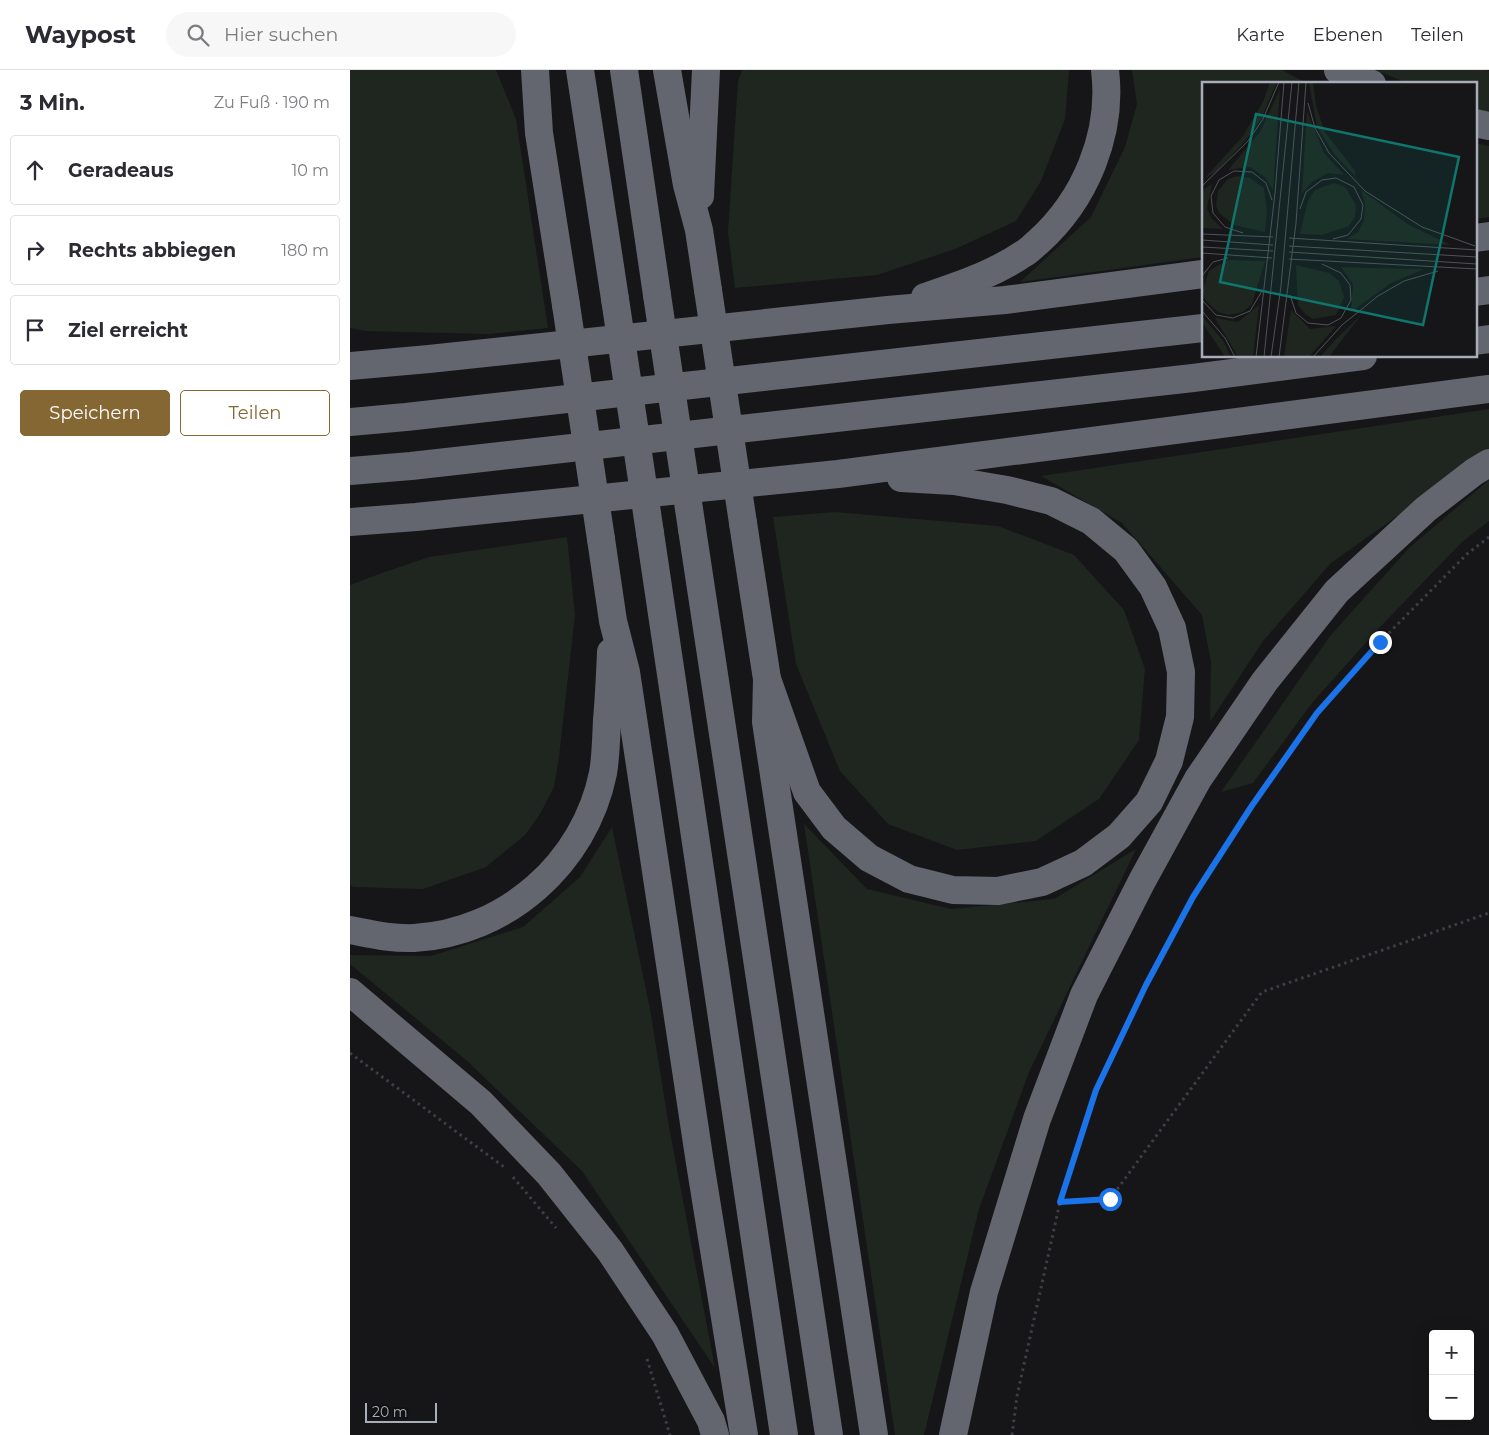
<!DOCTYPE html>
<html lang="de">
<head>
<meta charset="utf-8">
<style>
	body { margin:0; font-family:Montserrat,sans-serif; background:#f7f7f7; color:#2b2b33 }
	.controls { position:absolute; right:15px; bottom:15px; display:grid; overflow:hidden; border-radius:5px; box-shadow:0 5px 20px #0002 }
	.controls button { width:45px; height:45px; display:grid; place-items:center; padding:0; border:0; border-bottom:1px solid #e1e1e2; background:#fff; color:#2b2b33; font:25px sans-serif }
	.scale { position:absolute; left:15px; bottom:12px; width:72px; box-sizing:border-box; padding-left:5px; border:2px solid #a8adb8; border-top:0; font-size:14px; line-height:18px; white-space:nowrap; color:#a8adb8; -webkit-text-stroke:4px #111113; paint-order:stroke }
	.stop { position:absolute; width:15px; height:15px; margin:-11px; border:4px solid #1a73e8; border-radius:50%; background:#fff }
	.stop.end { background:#1a73e8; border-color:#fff; box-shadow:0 1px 5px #0008 }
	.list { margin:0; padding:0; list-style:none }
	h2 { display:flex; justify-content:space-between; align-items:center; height:65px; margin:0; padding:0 20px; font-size:21px }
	h2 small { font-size:16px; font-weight:400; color:#7c7c81 }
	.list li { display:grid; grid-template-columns:32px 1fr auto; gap:15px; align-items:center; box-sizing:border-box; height:70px; margin:0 10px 10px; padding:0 10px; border:1px solid #e1e1e2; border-radius:5px }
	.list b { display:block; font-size:19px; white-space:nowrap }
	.list em { font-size:16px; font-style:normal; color:#7c7c81 }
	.actions { display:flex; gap:10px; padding:15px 20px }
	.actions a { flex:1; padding:11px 0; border:1px solid #856733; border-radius:5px; text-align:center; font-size:18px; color:#856733 }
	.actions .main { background:#856733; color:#fff }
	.icon { flex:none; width:28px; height:28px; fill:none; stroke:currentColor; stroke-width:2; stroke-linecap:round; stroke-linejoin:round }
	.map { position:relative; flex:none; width:1139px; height:1365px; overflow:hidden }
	header { display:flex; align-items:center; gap:30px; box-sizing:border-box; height:70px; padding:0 25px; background:#fff; border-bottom:1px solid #e1e1e2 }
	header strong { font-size:24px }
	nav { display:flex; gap:28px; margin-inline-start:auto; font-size:18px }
	.search { width:350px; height:45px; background:#f7f7f7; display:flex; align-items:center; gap:12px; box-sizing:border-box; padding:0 18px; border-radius:28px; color:#7c7c81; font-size:19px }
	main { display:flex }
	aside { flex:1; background:#fff }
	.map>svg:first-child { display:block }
</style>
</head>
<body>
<header>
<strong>Waypost</strong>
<div class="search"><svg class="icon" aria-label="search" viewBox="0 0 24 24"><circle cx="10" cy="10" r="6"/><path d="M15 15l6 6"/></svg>Hier suchen</div>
<nav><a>Karte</a><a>Ebenen</a><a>Teilen</a></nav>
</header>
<main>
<aside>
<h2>3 Min.<small>Zu Fuß · 190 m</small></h2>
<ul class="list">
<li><svg class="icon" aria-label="ahead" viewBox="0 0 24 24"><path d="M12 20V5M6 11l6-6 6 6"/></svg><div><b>Geradeaus</b></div><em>10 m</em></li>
<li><svg class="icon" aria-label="right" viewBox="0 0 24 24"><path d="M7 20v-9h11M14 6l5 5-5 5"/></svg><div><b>Rechts abbiegen</b></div><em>180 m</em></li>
<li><svg class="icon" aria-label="arrive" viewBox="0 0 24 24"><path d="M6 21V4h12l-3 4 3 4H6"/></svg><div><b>Ziel erreicht</b></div></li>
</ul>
<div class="actions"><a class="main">Speichern</a><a>Teilen</a></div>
</aside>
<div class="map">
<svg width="1139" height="1365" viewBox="0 0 1139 1365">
	<rect width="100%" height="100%" fill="#161618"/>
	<!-- green -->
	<g fill="#1e261f">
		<polygon points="0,0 146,0 166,49 198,258 139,264 15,261 0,258"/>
		<polygon points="392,0 719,0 715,49 691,111 666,151 605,179 527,205 385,218 378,162 388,11"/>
		<polygon points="782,0 932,0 958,14 853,14 853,187 670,212 741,147 775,77 787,34"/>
		<polygon points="1026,0 1135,0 1139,1 1139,42 1125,39 1125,14 1059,14"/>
		<polygon points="1125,73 1139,76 1139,147 1125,149"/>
		<polygon points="1139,339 1139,381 981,493 913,571 860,652 861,592 852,545 772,453 691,406"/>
		<polygon points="1139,410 1139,451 1112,472 1029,558 962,633 903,713 871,722 980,566 1059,478"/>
		<polygon points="485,442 648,456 724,485 774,540 795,599 789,670 749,729 686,771 607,780 538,754 490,701 446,594 423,447"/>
		<polygon points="217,467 225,545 209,687 204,717 190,744 175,765 136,797 73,819 4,817 0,815 0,515 29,504 79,487"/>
		<polygon points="454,754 517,819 601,839 704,829 786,779 679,1002 629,1139 574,1365 545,1365"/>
		<polygon points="262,757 300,939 319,1057 365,1298 232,1101 116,990 0,894 0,885 81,886 173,857 230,807"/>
	</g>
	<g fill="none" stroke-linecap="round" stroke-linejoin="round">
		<!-- path -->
		<g stroke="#3d3f44" stroke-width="3" stroke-dasharray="2.5 4" stroke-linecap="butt">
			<polyline points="1139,467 1117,484 1030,572 967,643 901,737 843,827 796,915 746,1020 710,1132 760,1129 912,922 1139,843"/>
			<polyline points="0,983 154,1097"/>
			<polyline points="163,1107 206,1158"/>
			<polyline points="297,1289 320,1365"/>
			<polyline points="662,1365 667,1326 710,1132"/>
		</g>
		<!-- highway -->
		<g stroke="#63666e" stroke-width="28">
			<polyline points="185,0 189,63 216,235"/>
			<polyline points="230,0 265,229"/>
			<polyline points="274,0 307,225"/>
			<polyline points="317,0 337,115 349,160 358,220"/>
			<polyline points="988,0 1022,14"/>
			<polyline points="1125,53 1139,56"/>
			<polyline points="350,126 356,0"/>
			<polyline points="1125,168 1139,166"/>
			<polyline points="1125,222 1139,220"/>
			<path d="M575 227C609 215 644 204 673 184 679 181 683 176 688 172 735 130 763 64 755 0"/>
			<polyline points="1125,271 1139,269"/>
			<polyline points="0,296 79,289 538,240 655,230 853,204"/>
			<polyline points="0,352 56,347 853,258"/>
			<polyline points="0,401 61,396 843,308 1013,286"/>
			<polyline points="0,452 66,447 488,404 1139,319"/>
			<polyline points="393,453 417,609 416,652 524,1365"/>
			<polyline points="342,459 479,1365"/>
			<polyline points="300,463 434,1365"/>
			<polyline points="251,469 263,551 276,602 350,1093 394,1365"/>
			<polyline points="417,609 457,722 484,758 519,788 559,809 603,820 648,821 692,812 733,793 769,766 799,732 819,691 830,647 831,602 822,558 803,517 776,480 741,451 701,431 657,420 604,411 551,408"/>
			<path d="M0 860C21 864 42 869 64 868 156 863 235 793 253 703 256 686 256 668 257 650 259 628 260 605 261 582"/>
			<polyline points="0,922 131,1033 199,1104 260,1181 315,1264 361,1351 365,1365"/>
			<polyline points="603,1365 634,1222 687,1049 734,925 792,811 848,709 915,611 987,521 1076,439 1124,402 1139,393"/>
		</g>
		<!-- highway-bridge -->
		<g stroke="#63666e" stroke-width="28">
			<polyline points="358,220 393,453"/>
			<polyline points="307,225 342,459"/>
			<polyline points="265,229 300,463"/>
			<polyline points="216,235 251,469"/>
		</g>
	</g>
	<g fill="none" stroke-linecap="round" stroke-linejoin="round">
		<!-- route -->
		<polyline stroke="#1a73e8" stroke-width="6" points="760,1129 710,1132 746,1020 796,915 843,827 901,737 967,643 1030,572"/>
	</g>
	<!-- overview -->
	<g transform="translate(852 12)">
		<rect width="275" height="275" fill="#161618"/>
		<path d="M68 0H75L59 37 44 58 15 89 2 97 41 54 61 20ZM107 0H111L114 24 123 50 153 89V94L133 73 115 45ZM78 7 71 108 63 95 48 85 26 88 58 50ZM105 29 122 71 142 93 126 91 110 100 100 111ZM35 94 48 96 62 106 65 129 63 150 32 143 17 131 14 124 16 109 26 97ZM132 101 143 105 154 123 153 135 147 144 120 153 98 152 106 119 113 108ZM10 102 5 126 9 136 21 147 0 146V109ZM159 108 207 143 249 163 145 157 156 150 162 138 163 122ZM25 178 63 179 50 222 41 230 27 233 16 230 4 219 0 210 7 189ZM94 183 127 191 137 199 142 215 134 233 111 237 103 232 96 223ZM139 185 167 186 222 187 189 201 149 230 151 202ZM57 223 51 275H36L13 236 36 240ZM89 228 108 247 134 244 107 275H82ZM159 233 127 275H118L135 256ZM0 234 22 260 29 275H23L0 240Z" fill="#1e261f"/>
		<path fill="none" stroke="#505258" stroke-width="1" d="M106 21 113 46 127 71 163 109 220 145 273 164M0 104 46 59 61 37 77 0M98 127 104 110 120 98 134 96 152 105 161 123 159 137 146 153 131 157M41 151 23 145 11 131 9 114 17 98 32 89 50 90 64 101 70 118M0 152 71 155M87 156 275 168M0 158 71 163M87 164 275 175M0 165 71 169M87 170 275 182M0 171 70 176M87 177 275 187M0 194 11 180 26 176M88 213 94 231 106 241 126 243 139 236 149 218 148 203 139 191 120 182M0 218 14 233 31 236 48 229 60 209M0 229 23 256 33 275M54 275 73 111 82 0M62 275 90 0M69 275 79 204 97 0M77 275 94 141 104 0M111 275 140 243 176 214 202 199 236 189"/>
		<path fill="#0f766e" fill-opacity="0.15" stroke="#0f766e" stroke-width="2.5" d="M54 32 257 75 221 243 18 200Z"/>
		<rect width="275" height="275" fill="none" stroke="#a8adb8" stroke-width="2.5"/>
	</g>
</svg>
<div class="controls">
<button>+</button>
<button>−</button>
</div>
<div class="scale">20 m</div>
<div class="stop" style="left:760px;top:1129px"></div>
<div class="stop end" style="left:1030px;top:572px"></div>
</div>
</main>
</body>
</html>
